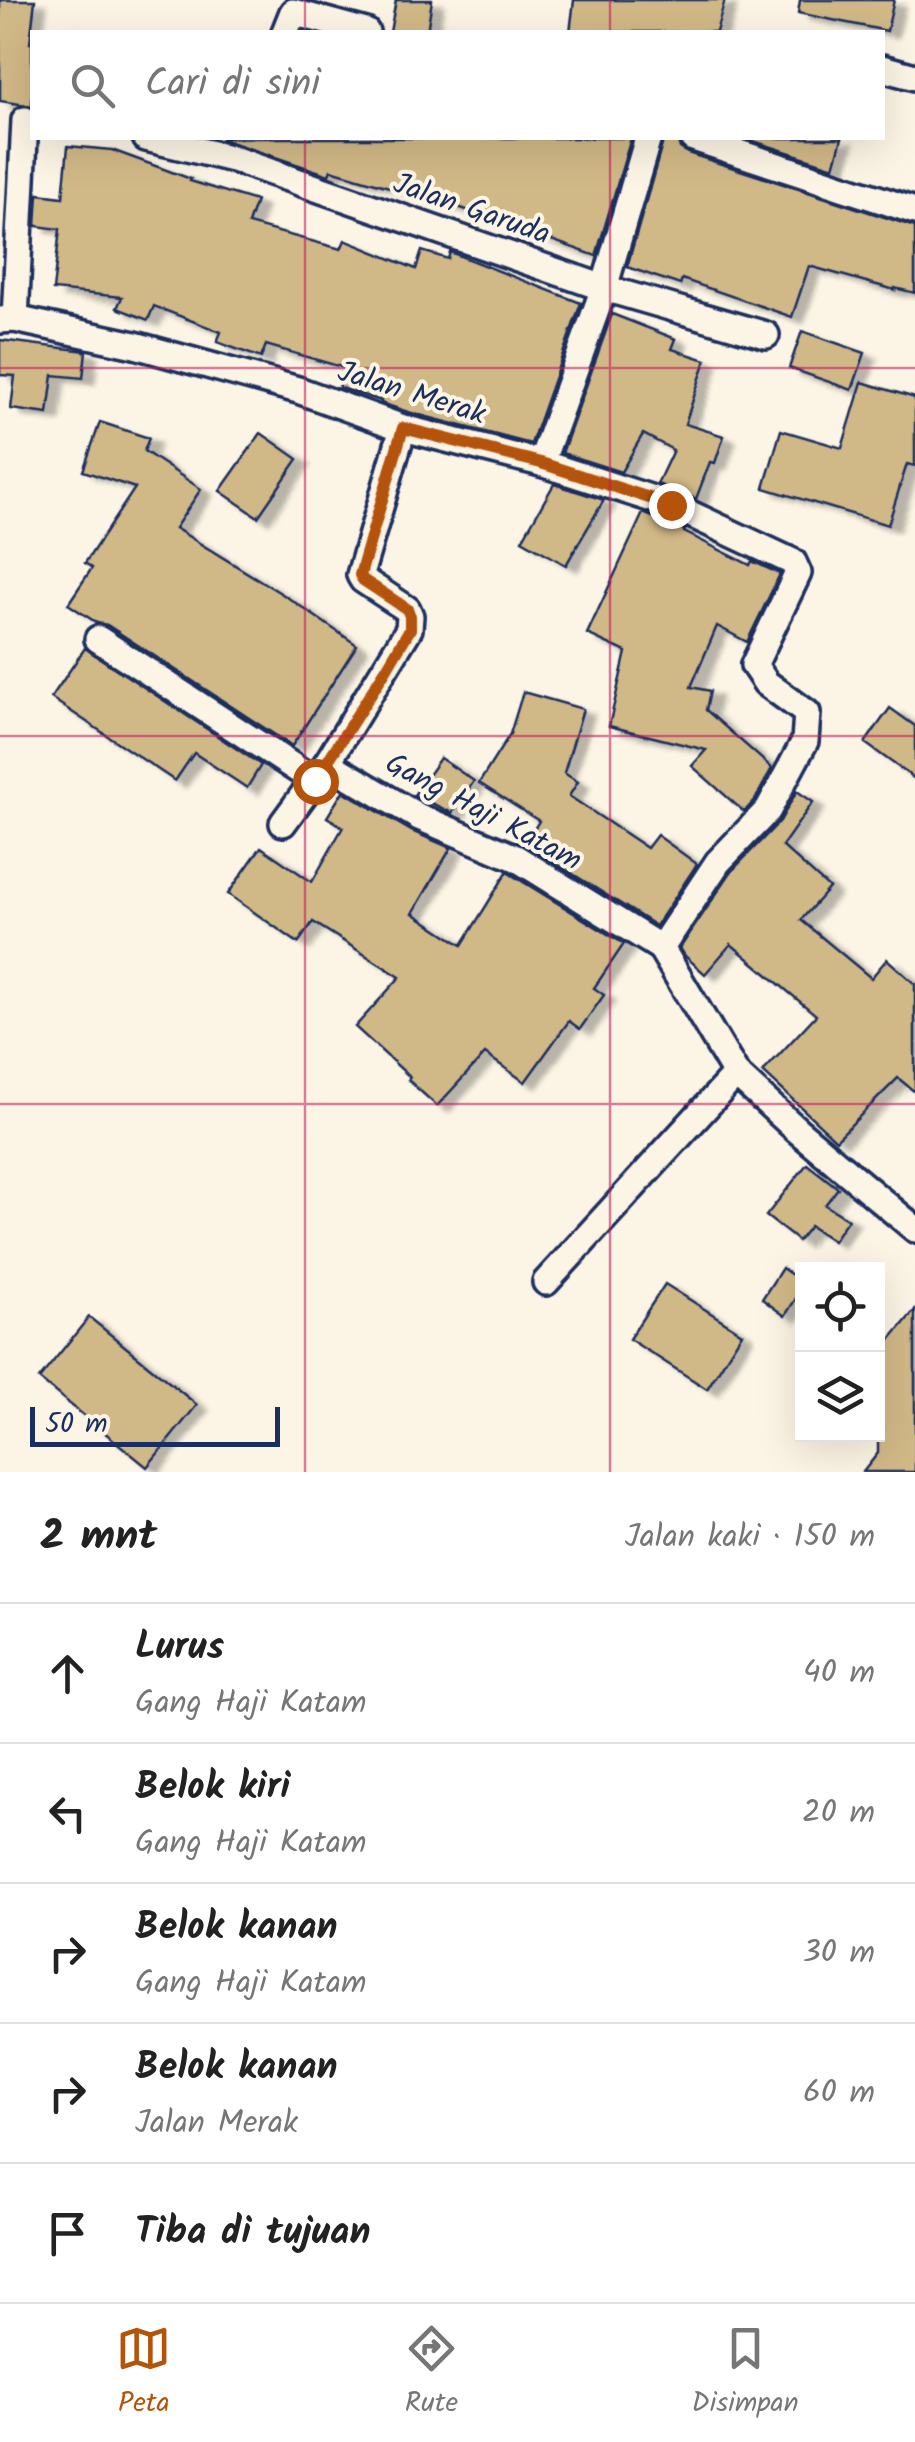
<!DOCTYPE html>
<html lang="id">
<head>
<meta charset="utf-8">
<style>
	body { margin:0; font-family:Kalam,sans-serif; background:#f2f2f2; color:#222 }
	.controls { position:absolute; right:30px; bottom:30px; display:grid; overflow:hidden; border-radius:0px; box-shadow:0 10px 40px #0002 }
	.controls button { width:90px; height:90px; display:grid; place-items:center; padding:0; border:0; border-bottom:2px solid #e0e0e0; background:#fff; color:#222; font:50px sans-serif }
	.scale { position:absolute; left:30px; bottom:25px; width:250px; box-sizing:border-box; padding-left:10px; border:5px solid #1b2f5e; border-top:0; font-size:28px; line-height:35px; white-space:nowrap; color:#1b2f5e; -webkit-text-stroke:8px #fcf5e5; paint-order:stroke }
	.stop { position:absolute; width:30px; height:30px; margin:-22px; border:8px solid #b45309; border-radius:50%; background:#fff }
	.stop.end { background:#b45309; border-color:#fff; box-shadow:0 2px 10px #0008 }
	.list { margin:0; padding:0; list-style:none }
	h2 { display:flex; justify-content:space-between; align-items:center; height:130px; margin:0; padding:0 40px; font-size:42px }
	h2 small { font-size:32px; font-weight:400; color:#767676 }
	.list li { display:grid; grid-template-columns:65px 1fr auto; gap:30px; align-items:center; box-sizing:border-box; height:140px; padding:0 40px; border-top:2px solid #e0e0e0 }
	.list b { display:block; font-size:38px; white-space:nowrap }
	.list p { margin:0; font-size:32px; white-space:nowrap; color:#767676 }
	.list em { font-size:32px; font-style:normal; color:#767676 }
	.icon { flex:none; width:55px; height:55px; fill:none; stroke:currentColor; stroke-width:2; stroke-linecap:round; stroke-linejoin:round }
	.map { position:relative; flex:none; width:915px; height:1472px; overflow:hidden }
	.search { position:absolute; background:#fff; box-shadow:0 10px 40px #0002; left:30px; right:30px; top:30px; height:110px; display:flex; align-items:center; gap:25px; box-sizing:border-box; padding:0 35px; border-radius:0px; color:#767676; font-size:38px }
	.sheet { height:830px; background:#fff }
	nav { display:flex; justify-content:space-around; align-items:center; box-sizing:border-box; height:140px; border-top:2px solid #e0e0e0; background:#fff; font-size:28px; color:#767676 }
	nav a { display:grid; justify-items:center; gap:5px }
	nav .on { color:#b45309 }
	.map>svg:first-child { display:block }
</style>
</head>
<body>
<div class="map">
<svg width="915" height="1472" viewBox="0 0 915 1472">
	<defs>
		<filter id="shadow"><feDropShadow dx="11" dy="6" stdDeviation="2.5" flood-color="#0004"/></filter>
	</defs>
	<rect width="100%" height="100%" fill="#fcf5e5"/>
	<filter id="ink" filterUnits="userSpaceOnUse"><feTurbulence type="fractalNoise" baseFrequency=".01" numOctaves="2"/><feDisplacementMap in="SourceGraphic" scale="20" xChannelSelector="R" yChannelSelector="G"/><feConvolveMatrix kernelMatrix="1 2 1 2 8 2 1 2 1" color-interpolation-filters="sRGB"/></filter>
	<g filter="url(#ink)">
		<!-- building -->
		<g fill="#d1b887" stroke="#1b2f5e" stroke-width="2.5" filter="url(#shadow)">
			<polygon points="0,0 35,0 30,43 32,43 32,106 0,101"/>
			<polygon points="396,0 432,0 427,32 390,32"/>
			<polygon points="574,0 725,0 716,32 570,32"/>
			<polygon points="800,0 894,0 887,31 798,13"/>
			<polygon points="221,138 631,138 596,256 461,208 331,170 329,175 221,139"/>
			<polygon points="664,138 677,138 680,148 688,153 915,227 915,293 895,288 895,290 809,266 792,317 682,279 680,285 627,267"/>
			<polygon points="744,138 842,138 834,167"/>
			<polygon points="68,146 112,150 191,179 190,181 256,201 248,224 341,249 345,240 416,269 422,251 448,259 450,252 581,303 531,444 408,412 381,403 381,401 347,390 339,387 345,368 266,345 261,358 217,342 221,332 154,306 148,320 117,308 122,297 53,290 60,229 36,226 38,194 63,197"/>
			<polygon points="612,314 676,339 672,349 706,360 685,424 724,436 715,463 710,462 696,499 657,484 673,450 643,434 621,472 562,453"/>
			<polygon points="802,331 865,353 852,390 789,368"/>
			<polygon points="0,340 86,351 83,378 53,375 48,414 11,409 15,376 0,375"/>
			<polygon points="862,382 915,398 915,466 907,464 888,525 764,488 781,430 842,448"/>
			<polygon points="100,422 149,438 144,451 201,489 175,528 287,597 357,645 292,746 107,625 97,623 68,604 92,568 85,563 135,488 83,471"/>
			<polygon points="261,433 298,459 258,517 220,491"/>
			<polygon points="554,484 604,500 566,565 522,540"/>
			<polygon points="643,513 685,530 684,532 750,565 752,561 780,574 747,642 717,626 691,687 710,691 706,710 772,768 755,800 744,812 692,766 706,750 609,726 626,652 587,634"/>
			<polygon points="85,648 261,765 247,788 194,753 175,781 51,698"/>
			<polygon points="523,692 583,709 564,773 578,782 569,796 647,848 657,835 697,864 656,926 525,844 539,821 479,783 510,734"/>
			<polygon points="890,708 915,726 915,779 865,743"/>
			<polygon points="440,758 474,781 452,813 414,795"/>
			<polygon points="343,791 411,831 451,848 413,913 462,945 507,872 624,944 594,988 604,995 580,1029 569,1021 525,1082 485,1054 437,1106 408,1080 410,1077 355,1027 400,977 313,922 298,943 228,894 261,847 312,882 343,827 327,817"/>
			<polygon points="797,791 813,802 782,846 829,888 801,920 871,978 887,959 915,984 915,1092 898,1078 836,1140 763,1072 816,1015 731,944 705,974 685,956 680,948 731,872 780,821"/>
			<polygon points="807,1164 838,1188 825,1205 848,1219 833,1241 810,1226 798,1241 766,1216"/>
			<polygon points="782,1268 802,1282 802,1289 785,1316 762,1299"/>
			<polygon points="665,1284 742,1333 707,1389 629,1339"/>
			<polygon points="915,1310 915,1472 863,1472 878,1453 878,1330 890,1340"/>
			<polygon points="89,1317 197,1405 147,1467 39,1379"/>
		</g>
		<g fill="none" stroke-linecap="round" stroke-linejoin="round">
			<!-- street casing -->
			<g stroke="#1b2f5e" stroke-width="32">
				<g id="street">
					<polyline points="285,32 293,12 366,32"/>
					<polyline points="882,68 915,77"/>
					<polyline points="146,138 233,159 604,288 766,335"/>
					<polyline points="693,138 915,211"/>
					<polyline points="15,319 25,120"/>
					<polyline points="0,320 15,319 135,345 298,390 403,428 541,463 671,505 793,562 798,573 754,665 766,683 807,713 805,741 768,810 718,862 661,948 736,1074 797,1130 915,1229"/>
					<polyline points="541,463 604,288 648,138"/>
					<polyline points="98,639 315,781"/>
					<polyline points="327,763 419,817 516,858 661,948"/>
					<polyline points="283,823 327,763 409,629 410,616 407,609 363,580 360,575 403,428"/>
					<polyline points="546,1282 736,1074"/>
				</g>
			</g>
			<!-- street -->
			<use href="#street" stroke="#fcf5e5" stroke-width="25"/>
		</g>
	</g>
	<g fill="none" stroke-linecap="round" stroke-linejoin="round" filter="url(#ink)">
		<!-- route -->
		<polyline stroke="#b45309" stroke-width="12" points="315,781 387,668 410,629 410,616 407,609 363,580 360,575 403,428 541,463 671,505"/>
	</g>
	<!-- grid -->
	<path fill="none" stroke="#c2185b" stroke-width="2.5" stroke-opacity="0.55" d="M305 0V32M610 0V32M305 138V1472M610 138V1472M0 368H915M0 736H915M0 1104H915"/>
	<g text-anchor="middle" stroke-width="8" stroke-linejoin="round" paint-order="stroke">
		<!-- street labels -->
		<g font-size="30" fill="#1b2f5e" stroke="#fcf5e5">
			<text transform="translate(472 208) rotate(19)" y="10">Jalan Garuda</text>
			<text transform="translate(412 392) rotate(17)" y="10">Jalan Merak</text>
			<text transform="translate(484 811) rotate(28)" y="10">Gang Haji Katam</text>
		</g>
	</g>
</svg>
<div class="controls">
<button><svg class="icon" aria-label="locate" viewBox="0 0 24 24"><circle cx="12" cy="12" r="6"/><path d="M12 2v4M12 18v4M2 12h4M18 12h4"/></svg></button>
<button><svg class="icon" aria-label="layers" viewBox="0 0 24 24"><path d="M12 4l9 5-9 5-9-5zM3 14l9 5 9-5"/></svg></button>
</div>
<div class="scale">50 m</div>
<div class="stop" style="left:315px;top:781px"></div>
<div class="stop end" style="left:671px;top:505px"></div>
<div class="search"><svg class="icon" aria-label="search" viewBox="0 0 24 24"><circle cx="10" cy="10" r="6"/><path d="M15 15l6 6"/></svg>Cari di sini</div>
</div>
<section class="sheet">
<h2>2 mnt<small>Jalan kaki · 150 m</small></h2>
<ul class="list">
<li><svg class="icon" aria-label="ahead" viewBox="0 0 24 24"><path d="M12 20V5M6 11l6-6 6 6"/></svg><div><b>Lurus</b><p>Gang Haji Katam</p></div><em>40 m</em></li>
<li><svg class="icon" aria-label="left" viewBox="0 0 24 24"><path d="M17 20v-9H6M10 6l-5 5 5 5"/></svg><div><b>Belok kiri</b><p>Gang Haji Katam</p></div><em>20 m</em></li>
<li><svg class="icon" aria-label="right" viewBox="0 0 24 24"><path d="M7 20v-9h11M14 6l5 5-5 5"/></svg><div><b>Belok kanan</b><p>Gang Haji Katam</p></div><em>30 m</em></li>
<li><svg class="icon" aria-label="right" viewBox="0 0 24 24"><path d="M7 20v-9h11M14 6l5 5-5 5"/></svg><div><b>Belok kanan</b><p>Jalan Merak</p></div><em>60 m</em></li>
<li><svg class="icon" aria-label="arrive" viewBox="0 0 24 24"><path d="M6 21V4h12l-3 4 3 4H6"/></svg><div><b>Tiba di tujuan</b></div></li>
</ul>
</section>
<nav>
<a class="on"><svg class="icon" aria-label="map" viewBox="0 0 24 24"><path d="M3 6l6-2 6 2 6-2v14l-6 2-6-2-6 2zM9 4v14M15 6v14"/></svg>Peta</a>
<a><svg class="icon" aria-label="directions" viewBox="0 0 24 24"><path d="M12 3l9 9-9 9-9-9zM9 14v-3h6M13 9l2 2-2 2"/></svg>Rute</a>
<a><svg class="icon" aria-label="saved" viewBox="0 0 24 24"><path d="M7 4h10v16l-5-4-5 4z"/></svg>Disimpan</a>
</nav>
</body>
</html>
